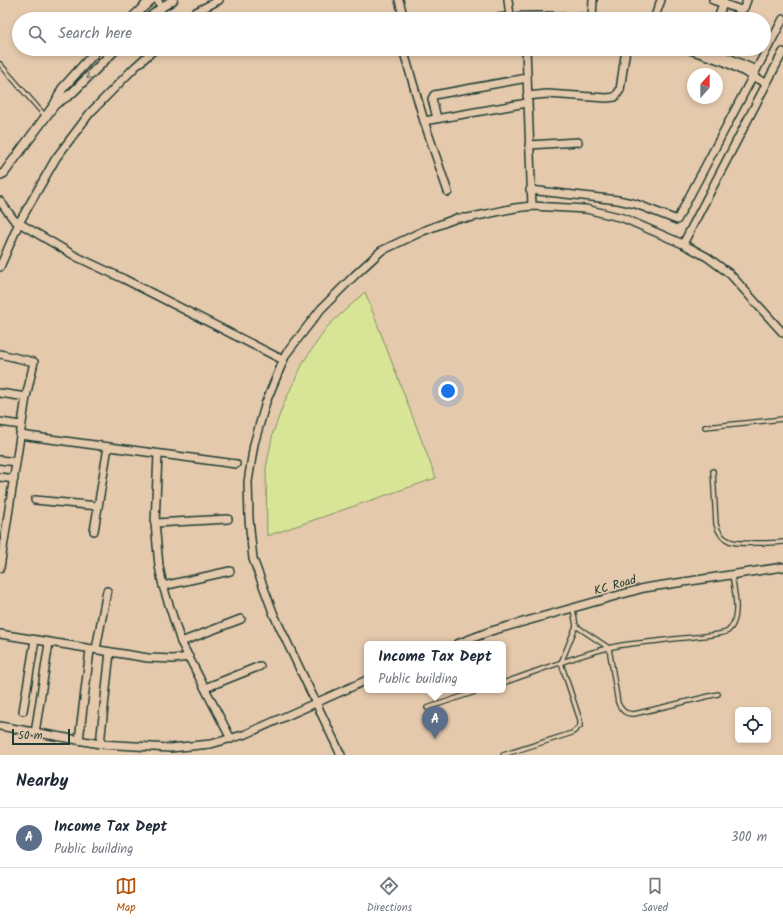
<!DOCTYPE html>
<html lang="en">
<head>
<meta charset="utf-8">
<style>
	body { margin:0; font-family:Kalam,sans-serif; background:#f2f2f3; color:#1f2937 }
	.controls { position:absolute; right:12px; bottom:12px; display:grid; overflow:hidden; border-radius:6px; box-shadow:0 2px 6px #0003 }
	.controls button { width:36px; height:36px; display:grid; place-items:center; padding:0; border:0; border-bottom:1px solid #e0e1e3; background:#fff; color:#1f2937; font:20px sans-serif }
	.compass { position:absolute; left:687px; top:68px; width:36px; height:36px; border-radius:50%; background:#fff; box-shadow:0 2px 6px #0003; rotate:21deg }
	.scale { position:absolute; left:12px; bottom:10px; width:58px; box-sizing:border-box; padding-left:4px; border:2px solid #1f3d34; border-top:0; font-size:11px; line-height:14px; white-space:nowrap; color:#1f3d34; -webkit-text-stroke:3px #e5c9ac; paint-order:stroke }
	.you { position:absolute; left:448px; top:391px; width:14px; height:14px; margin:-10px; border:3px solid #fff; border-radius:50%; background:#1a73e8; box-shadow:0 0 0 6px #1a73e833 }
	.badge { display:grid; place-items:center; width:26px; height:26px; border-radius:50%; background:#b45309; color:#fff; font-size:13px; font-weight:700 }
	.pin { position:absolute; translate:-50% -33px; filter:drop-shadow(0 1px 2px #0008) }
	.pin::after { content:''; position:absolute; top:21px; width:14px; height:12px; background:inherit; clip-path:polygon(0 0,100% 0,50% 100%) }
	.popup { position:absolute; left:364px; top:641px; width:142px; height:52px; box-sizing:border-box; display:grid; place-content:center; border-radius:6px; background:#fff; filter:drop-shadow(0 1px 3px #0005); font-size:13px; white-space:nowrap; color:#747a83 }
	.popup b { font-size:15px; color:#1f2937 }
	.popup::after { content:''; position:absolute; left:50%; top:100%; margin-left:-8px; border:8px solid transparent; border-top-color:#fff }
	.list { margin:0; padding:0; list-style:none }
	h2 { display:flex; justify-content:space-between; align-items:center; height:52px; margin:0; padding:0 16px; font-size:17px }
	h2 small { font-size:13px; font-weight:400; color:#747a83 }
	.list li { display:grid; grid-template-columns:26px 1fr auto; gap:12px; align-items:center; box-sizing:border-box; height:60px; padding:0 16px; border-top:1px solid #e0e1e3 }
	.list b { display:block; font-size:15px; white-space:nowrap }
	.list p { margin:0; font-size:13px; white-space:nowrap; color:#747a83 }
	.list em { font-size:13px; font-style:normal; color:#747a83 }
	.icon { flex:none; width:22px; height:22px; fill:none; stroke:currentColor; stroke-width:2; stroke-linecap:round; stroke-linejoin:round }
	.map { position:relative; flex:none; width:783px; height:755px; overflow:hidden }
	.search { position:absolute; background:#fff; box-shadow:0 2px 6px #0003; left:12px; right:12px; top:12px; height:44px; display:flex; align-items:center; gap:10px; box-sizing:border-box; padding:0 14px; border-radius:22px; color:#747a83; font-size:15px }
	.sheet { height:112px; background:#fff }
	nav { display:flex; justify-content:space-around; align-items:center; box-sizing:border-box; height:56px; border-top:1px solid #e0e1e3; background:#fff; font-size:11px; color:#747a83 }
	nav a { display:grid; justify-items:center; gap:2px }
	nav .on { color:#b45309 }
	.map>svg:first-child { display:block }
</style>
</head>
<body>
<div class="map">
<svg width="783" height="755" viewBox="0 0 783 755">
	<rect width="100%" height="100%" fill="#e5c9ac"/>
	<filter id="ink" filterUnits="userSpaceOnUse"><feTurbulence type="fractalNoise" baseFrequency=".025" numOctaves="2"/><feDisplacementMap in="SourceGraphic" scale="8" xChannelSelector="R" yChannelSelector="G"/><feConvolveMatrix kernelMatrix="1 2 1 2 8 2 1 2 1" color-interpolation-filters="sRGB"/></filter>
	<g filter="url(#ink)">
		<!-- green -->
		<polygon fill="#d8e597" stroke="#7c9166" points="365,292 436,478 267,536 266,468 273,433 284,403 304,361 328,326"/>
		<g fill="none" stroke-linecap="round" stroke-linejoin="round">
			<!-- service casing -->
			<g stroke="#1f3d34" stroke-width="6">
				<g id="service">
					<polyline points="0,64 45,116"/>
					<polyline points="705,427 783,419"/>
					<path d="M713 471 716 524C721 544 736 544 754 543 764 543 773 543 783 542"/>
					<path d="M576 626 609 648 618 703C622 711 625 714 634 714L718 694"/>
					<path d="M503 683C538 671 572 657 608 648 626 643 646 643 665 640 677 638 722 636 728 631 742 619 734 590 732 575"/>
					<polyline points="427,708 481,690"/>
					<polyline points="503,755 572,733 580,726 580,720 561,663 576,626 573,609"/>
				</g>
			</g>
			<!-- minor casing -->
			<g stroke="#1f3d34" stroke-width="10">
				<g id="minor">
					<polyline points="157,0 162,7"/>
					<polyline points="399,0 404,19"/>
					<polyline points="508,0 510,16"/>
					<polyline points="713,0 741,10 744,8 747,0"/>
					<polyline points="592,18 593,0"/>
					<polyline points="189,19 196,12 219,0"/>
					<path d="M488 19C527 14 565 16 603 19"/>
					<polyline points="654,19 661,0"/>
					<polyline points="718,19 724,0"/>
					<polyline points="403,49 424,121 448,192"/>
					<polyline points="526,49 532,206"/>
					<polyline points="687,49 725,62 766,83"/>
					<polyline points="708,49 756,70"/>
					<polyline points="527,96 547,94 607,98 615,97 620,90 626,49"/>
					<polyline points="437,118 432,99 434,95 527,78"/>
					<polyline points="424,121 527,103"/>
					<polyline points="529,145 578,142"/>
					<polyline points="530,190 618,200 636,204 677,220 783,19"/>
					<polyline points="0,201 14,220 77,257 124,279 283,360"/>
					<polyline points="683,244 783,52"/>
					<polyline points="0,267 19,223 56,158 90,113 135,67 155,49"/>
					<polyline points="0,354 34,362 26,397 0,568"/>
					<polyline points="0,393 26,397"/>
					<polyline points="0,422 21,425"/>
					<polyline points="20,435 236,464"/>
					<polyline points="158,454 155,523 159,566 163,586 181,642 231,739"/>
					<polyline points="0,460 16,462"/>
					<polyline points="0,477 14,479"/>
					<polyline points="35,500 98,506"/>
					<polyline points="155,523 228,519"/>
					<polyline points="94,531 108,447"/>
					<polyline points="163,586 230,571"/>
					<polyline points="0,634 148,658 173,659 189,657"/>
					<polyline points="181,642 241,619"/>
					<polyline points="457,644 491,631 644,588 783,567"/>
					<polyline points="96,649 107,591"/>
					<polyline points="205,688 260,666"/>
					<polyline points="23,711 35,640"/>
					<polyline points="0,726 100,744 170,748 211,744 246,734 367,680"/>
					<polyline points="35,733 49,643"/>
					<polyline points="79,740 90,650"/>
					<polyline points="100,744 110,652"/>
					<polyline points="341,755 274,615 253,559 249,519 248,482 254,444 266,402 286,354 321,309 355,275 381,251 423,231 457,218 468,218 515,208 532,206 586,209 623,218 683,244 707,257 730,274 783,333"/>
				</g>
			</g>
			<!-- tertiary casing -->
			<g stroke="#1f3d34" stroke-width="11">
				<g id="tertiary">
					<polyline points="131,19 151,0"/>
					<polyline points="148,19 162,7 173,0"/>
					<polyline points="55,104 71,94 116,49"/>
					<polyline points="0,175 4,173 55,104 62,89 98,49"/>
				</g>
			</g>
			<!-- service -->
			<use href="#service" stroke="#e5c9ac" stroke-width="3.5"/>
			<!-- minor -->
			<use href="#minor" stroke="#e5c9ac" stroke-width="7"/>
			<!-- tertiary -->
			<use href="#tertiary" stroke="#e5c9ac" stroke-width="8"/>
		</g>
		<!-- one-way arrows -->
		<defs><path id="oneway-chevron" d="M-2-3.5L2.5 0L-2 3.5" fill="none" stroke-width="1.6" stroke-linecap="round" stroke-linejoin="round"/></defs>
		<use stroke="#787c6a" href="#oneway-chevron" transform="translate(89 77) rotate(135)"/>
	</g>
	<g text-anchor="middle" stroke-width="3" stroke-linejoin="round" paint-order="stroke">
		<!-- street labels -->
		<g font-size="12" fill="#1f3d34" stroke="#e5c9ac">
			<text transform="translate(615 585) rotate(-16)" y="4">KC Road</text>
		</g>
	</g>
</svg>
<div class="controls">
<button><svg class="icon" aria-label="locate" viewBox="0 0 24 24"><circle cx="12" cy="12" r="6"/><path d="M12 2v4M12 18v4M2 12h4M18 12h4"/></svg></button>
</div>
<svg class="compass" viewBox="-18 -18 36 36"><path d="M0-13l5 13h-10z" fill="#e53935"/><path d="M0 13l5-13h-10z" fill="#747a83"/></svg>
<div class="scale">50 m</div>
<div class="you"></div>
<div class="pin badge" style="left:435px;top:739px;background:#5c6f8a">A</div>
<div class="popup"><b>Income Tax Dept</b>Public building</div>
<div class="search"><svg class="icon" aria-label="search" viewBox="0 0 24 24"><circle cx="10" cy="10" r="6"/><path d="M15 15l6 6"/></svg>Search here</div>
</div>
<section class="sheet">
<h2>Nearby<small></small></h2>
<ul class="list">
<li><span class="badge" style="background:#5c6f8a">A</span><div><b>Income Tax Dept</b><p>Public building</p></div><em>300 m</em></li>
</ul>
</section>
<nav>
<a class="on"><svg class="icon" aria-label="map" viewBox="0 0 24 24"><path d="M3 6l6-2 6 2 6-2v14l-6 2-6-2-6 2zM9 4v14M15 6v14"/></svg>Map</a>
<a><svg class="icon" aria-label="directions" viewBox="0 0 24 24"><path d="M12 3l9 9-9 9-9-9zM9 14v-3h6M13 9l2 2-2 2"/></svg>Directions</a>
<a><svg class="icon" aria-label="saved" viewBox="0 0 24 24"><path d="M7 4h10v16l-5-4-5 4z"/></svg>Saved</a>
</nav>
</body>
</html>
